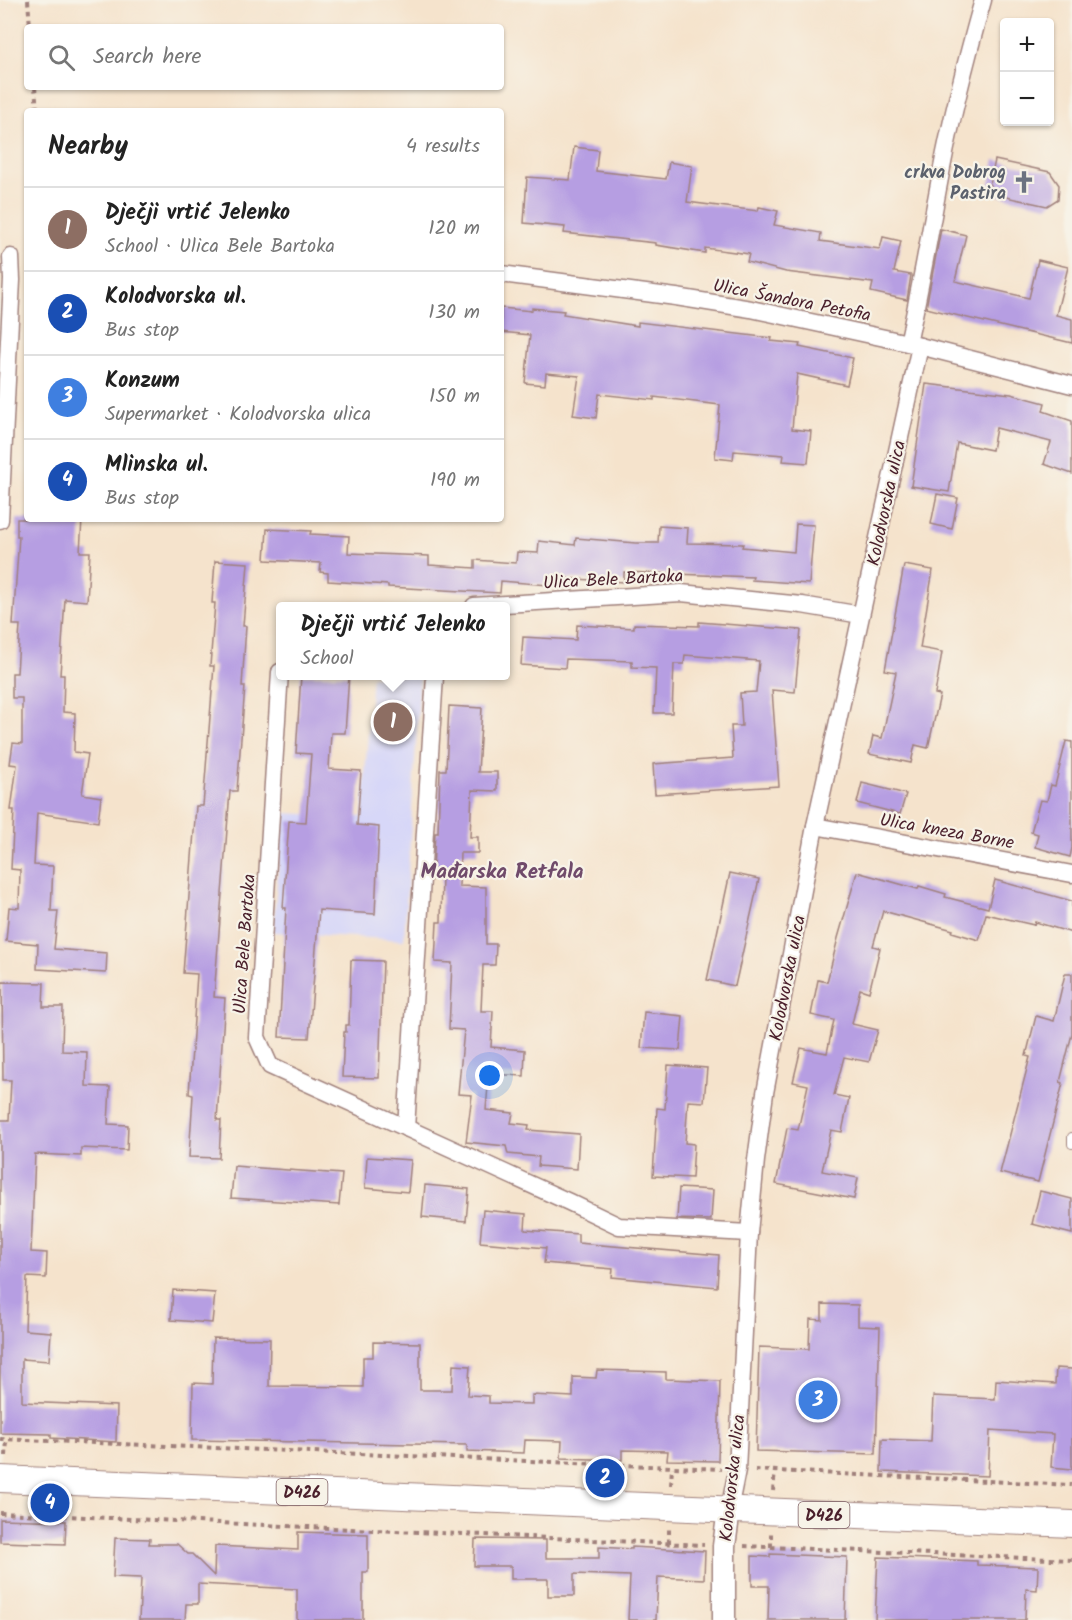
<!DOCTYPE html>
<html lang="en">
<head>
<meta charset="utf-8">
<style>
	body { margin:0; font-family:Kalam,sans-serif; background:#f6f6f6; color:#222 }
	.controls { position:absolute; right:18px; top:18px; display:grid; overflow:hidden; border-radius:6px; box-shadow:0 2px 4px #0004 }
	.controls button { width:54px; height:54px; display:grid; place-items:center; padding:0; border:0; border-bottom:2px solid #e0e0e0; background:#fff; color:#222; font:30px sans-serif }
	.you { position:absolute; left:490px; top:1076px; width:21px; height:21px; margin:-15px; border:4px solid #fff; border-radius:50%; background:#1a73e8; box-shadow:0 0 0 9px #1a73e833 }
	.badge { display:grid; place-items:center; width:39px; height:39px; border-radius:50%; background:#1f6fb2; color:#fff; font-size:20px; font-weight:700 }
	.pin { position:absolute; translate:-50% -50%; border:3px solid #fff; box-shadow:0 2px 6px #0006 }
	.popup { position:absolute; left:276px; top:602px; width:234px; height:78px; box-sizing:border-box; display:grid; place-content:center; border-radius:6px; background:#fff; filter:drop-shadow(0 2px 4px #0005); font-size:20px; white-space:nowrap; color:#767676 }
	.popup b { font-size:22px; color:#222 }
	.popup::after { content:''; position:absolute; left:50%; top:100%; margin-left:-12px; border:12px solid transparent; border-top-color:#fff }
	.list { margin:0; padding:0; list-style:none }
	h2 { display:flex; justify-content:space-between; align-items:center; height:78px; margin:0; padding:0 24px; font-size:26px }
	h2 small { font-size:20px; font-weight:400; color:#767676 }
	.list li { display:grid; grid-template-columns:39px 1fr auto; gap:18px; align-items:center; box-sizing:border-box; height:84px; padding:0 24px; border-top:2px solid #e0e0e0 }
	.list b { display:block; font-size:22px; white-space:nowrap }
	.list p { margin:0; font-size:20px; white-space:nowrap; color:#767676 }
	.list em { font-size:20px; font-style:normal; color:#767676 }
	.icon { flex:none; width:33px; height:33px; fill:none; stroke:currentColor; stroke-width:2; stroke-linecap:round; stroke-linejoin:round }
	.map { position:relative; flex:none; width:1072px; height:1620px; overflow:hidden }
	.search { position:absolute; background:#fff; box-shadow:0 2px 4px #0004; left:24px; top:24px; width:480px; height:66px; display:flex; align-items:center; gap:15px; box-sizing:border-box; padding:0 21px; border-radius:6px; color:#767676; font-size:22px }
	.panel { position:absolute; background:#fff; box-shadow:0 2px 4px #0004; left:24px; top:108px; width:480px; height:414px; border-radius:6px }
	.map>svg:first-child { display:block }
</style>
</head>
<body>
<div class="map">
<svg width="1072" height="1620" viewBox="0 0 1072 1620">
	<rect width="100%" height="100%" fill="#f7f3e8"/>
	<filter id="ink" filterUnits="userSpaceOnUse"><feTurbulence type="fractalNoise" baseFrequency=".0167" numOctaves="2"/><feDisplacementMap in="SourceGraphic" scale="12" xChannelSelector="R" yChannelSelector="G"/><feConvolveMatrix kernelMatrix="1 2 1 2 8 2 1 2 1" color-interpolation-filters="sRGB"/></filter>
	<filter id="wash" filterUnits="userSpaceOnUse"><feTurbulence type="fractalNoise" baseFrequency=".008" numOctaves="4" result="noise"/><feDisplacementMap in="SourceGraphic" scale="24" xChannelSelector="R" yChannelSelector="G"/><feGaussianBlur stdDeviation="1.35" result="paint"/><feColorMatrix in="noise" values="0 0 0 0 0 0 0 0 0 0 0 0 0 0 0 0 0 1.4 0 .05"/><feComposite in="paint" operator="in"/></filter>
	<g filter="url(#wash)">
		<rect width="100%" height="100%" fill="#f5e3cc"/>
		<!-- built -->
		<polygon fill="#d7d7f8" points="372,676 420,676 404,940 273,932 283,813 362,817"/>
		<g id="blocks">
			<!-- building -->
			<g fill="#b69ee2">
				<polygon points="574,147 598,150 596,171 666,179 669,162 692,166 687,202 758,211 759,207 778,211 774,225 821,233 820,241 880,249 883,237 901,241 894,272 911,275 907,300 871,292 873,283 786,272 747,262 749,254 705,248 705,253 656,245 656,243 564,233 565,227 524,223 527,177 570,180"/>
				<polygon points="995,160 1050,172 1059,185 1058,199 1047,206 988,193"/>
				<polygon points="941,229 966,235 955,281 1029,298 1038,260 1068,267 1056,315 1072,319 1072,343 926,308"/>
				<polygon points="501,308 532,311 532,308 564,311 563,314 638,326 638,322 772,338 771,341 800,344 799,347 853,358 847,385 797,374 792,429 811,431 808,463 783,461 784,455 734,451 733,460 715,458 720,405 654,397 654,400 599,394 596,418 573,415 579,376 546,373 545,385 525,383 530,335 501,332"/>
				<polygon points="926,384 1011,394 1045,403 1043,411 1072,421 1072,474 1044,464 1051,442 996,428 992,450 957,443 949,492 911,486"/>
				<polygon points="937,494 958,498 952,529 931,524"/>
				<polygon points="17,519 82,519 80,552 90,552 87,601 65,599 60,675 64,675 63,712 75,713 74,752 88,754 82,794 101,797 98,822 37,813 34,865 53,866 51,911 58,911 54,949 107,953 106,973 37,969 38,944 6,941 9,907 19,908 20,870 11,869 14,810 11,810 17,765 10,764 13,743 22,744 22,698 12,698 12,673 17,673 20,625 13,625 19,536 17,536"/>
				<polygon points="796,524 814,525 809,584 752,580 753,577 624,572 624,582 560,578 560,586 501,581 500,593 388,587 388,585 328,581 328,573 320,572 321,563 265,560 267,529 311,531 310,534 349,536 348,553 429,556 429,565 475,568 475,560 516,563 517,552 538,553 539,541 575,545 576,538 636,543 658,543 659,526 688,528 687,543 743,544 742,547 794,552"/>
				<polygon points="215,561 248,563 243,626 246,626 242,686 245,686 237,791 230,791 214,997 225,998 217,1120 221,1120 219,1158 189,1157 193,1095 189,1094 197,974 183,973 196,806 203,806 214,666 210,666 215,603 212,603"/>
				<polygon points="904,565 933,570 920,648 942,652 935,694 940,695 928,748 915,745 911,763 869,754 873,736 882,738 896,672 885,670"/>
				<polygon points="699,622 801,630 795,692 772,690 779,786 655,794 653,764 733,758 731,726 742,726 740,693 756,692 759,661 685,655 684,664 674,664 672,713 654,713 656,668 632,667 632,661 566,659 565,668 521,665 523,637 576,640 577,625 634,628 634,624 699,626"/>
				<polygon points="301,675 349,675 345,733 331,733 329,769 361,771 357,825 379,827 375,914 319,910 309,1038 279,1037 286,908 283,908 289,821 306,822 311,754 296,753"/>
				<polygon points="449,706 482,708 478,772 497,772 497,791 472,790 470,837 478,837 478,853 460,853 459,886 486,887 486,944 496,944 495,965 483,965 481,1011 493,1011 491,1047 525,1050 524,1076 489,1074 486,1110 513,1113 511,1123 529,1125 528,1130 579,1134 577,1169 538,1166 539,1157 508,1154 506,1146 466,1142 472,1095 458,1094 464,1030 449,1029 452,963 435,962 437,922 441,922 442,871 433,870 435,833 438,833 440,770 446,770"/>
				<polygon points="1066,741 1072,742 1072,848 1070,857 1035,847 1038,834 1031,832 1040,800 1047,801 1051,785 1055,786"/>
				<polygon points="862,783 906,794 900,814 857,803"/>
				<polygon points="857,872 918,889 919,886 946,894 945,897 988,908 995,880 1072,901 1072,933 1035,922 1034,925 986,914 979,940 952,932 953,930 883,911 873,946 880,948 869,992 860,989 852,1024 878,1030 869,1062 844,1057 834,1095 849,1098 842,1132 831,1130 822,1171 858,1178 854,1199 776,1184 787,1128 798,1130 808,1085 793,1082 801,1048 827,1053 834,1020 811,1015 818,980 827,982 838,938"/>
				<polygon points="730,873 759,879 735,986 707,980"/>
				<polygon points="351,960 383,961 379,1078 342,1077 344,1032 346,1032 346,1025 349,1025"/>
				<polygon points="1065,974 1072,974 1072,1034 1060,1082 1063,1083 1038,1182 1000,1173 1030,1057 1026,1056 1036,1016 1054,1021"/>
				<polygon points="2,982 44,983 43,1007 63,1007 62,1051 87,1052 86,1086 110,1087 108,1124 128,1125 127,1150 81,1148 81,1156 35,1154 31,1252 47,1253 46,1278 27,1277 25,1330 51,1332 49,1361 22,1359 22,1402 117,1406 116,1442 51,1438 51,1434 0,1433 0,1120 9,1120 11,1080 3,1080"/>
				<polygon points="644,1012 683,1016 680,1050 641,1048"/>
				<polygon points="668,1065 707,1068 704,1102 688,1101 685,1143 694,1144 692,1178 653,1176 657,1108 665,1109"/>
				<polygon points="367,1157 411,1160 408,1192 365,1188"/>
				<polygon points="234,1166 342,1174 339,1205 231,1198"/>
				<polygon points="425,1185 469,1189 466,1221 422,1217"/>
				<polygon points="679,1188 713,1190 711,1220 677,1219"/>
				<polygon points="1040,1191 1072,1199 1072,1234 1032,1224"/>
				<polygon points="483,1210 526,1214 525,1230 578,1234 578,1243 719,1255 717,1287 612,1277 613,1269 544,1263 546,1248 480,1242"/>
				<polygon points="173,1290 215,1293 212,1323 171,1320"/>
				<polygon points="822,1304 858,1305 858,1326 880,1327 876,1454 756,1451 759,1347 809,1349 810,1319 822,1320"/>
				<polygon points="213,1338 270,1339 269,1386 363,1387 363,1357 373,1357 373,1342 420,1343 420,1390 452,1390 453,1365 470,1366 468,1395 489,1396 489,1403 532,1404 532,1395 573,1397 573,1377 596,1378 597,1370 666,1372 666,1379 720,1381 718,1461 667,1460 668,1451 622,1450 622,1460 561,1458 562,1441 525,1440 524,1453 467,1451 467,1445 192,1440 193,1383 212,1384"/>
				<polygon points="1056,1368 1072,1369 1072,1469 1051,1467 1053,1434 990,1430 988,1476 881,1472 882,1439 931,1441 933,1396 995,1399 996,1380 1055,1384"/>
				<polygon points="0,1519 66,1521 65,1544 0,1542"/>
				<polygon points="298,1532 368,1534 368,1572 363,1572 363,1620 297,1620 297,1589 198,1584 198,1604 186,1604 185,1620 139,1620 141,1578 113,1577 115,1538 150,1539 149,1544 177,1544 188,1554 192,1554 214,1576 215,1546 298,1550"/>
				<polygon points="475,1539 546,1540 546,1558 599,1558 599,1547 632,1549 632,1547 705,1551 704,1579 658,1577 656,1620 628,1620 630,1576 574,1574 574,1596 548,1596 548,1579 511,1579 511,1566 474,1566"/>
				<polygon points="770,1554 847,1557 845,1620 768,1620 769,1586 752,1586 752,1556 770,1557"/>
				<polygon points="878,1557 977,1561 977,1565 1038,1567 1037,1590 1026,1589 1025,1620 875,1620"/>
			</g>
		</g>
	</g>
	<g filter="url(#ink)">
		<use href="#blocks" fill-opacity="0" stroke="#a0817c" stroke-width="1.5"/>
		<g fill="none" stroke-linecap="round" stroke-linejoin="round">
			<!-- lane casing -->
			<g stroke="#a0817c" stroke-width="10">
				<polyline id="lane" points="1072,1137 1072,1144"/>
			</g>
			<!-- street casing -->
			<g stroke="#a0817c" stroke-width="19">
				<g id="street">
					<polyline points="501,274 676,297 751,309 908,343 1072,385"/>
					<path d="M908 343C921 287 930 230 941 173 952 115 967 57 983 0"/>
					<polyline points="0,520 12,280 11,257"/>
					<polyline points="474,606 681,593 802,605 861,615"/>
					<polyline points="280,672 257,1037 270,1066 569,1202 619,1226 749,1233"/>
					<polyline points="815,826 1072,874"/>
					<polyline points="406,1128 435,676"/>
					<polyline points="729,1510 737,1470 749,1233 756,1160 765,1093 815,826 920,346"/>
				</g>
			</g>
			<!-- secondary casing -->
			<g stroke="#a0817c" stroke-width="25">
				<polyline id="secondary" points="724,1620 724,1546 729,1510"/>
			</g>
			<!-- primary casing -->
			<g stroke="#a0817c" stroke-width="28">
				<polyline id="primary" points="0,1479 1072,1524"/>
			</g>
			<!-- path -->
			<g stroke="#a0817c" stroke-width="4" stroke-dasharray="4.5 4.5" stroke-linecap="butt">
				<polyline points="28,0 30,27"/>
				<polyline points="35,87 37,111"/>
				<polyline points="0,1439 721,1469"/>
				<polyline points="6,1456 7,1439"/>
				<polyline points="755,1470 1072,1485"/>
				<polyline points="671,1485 672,1467"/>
				<polyline points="773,1491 775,1471"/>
				<polyline points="0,1513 704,1545"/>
				<polyline points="669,1543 669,1529"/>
				<polyline points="744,1546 1072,1560"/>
				<polyline points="771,1547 771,1532"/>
			</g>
			<!-- lane -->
			<use href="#lane" stroke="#fff" stroke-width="8"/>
			<!-- street -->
			<use href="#street" stroke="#fff" stroke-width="16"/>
			<!-- secondary -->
			<use href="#secondary" stroke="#fff" stroke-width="22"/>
			<!-- primary -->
			<use href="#primary" stroke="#fff" stroke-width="26"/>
		</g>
	</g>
	<!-- icons -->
	<defs>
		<g id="church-bare" transform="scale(1.8)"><path d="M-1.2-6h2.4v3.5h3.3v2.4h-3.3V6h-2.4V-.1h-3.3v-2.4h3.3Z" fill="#6b7280" stroke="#f7f3e8" stroke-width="2.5" paint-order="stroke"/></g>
	</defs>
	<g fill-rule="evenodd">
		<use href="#church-bare" x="1024" y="182"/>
	</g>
	<g text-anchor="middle" stroke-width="4.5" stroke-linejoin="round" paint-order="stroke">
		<!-- shield labels -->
		<g fill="#f7f3e8" stroke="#7e5f64" stroke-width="1.5">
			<rect x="276.5" y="1479" width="51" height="26" rx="4.5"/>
			<rect x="798.5" y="1502" width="51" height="26" rx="4.5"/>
		</g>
		<g font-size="16" font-weight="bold" fill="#4a1f2b">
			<text x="302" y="1498">D426</text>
			<text x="824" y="1521">D426</text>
		</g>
		<!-- worship labels -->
		<g font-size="18" font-weight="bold" fill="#5b616d" stroke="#f7f3e8" text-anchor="end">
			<text x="1006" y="178">crkva Dobrog<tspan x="1006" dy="21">Pastira</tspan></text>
		</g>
		<!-- street labels -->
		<g font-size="18" fill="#4a1f2b" stroke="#f7f3e8">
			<text transform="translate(792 300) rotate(11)" y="6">Ulica Šandora Petofia</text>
			<text transform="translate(886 503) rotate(-78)" y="6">Kolodvorska ulica</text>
			<text transform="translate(613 579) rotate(-3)" y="6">Ulica Bele Bartoka</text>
			<text transform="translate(947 831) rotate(10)" y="6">Ulica kneza Borne</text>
			<text transform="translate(244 944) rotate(-86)" y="6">Ulica Bele Bartoka</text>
			<text transform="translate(787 978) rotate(-79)" y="6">Kolodvorska ulica</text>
			<text transform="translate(732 1478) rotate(-84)" y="6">Kolodvorska ulica</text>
		</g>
		<!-- quarter labels -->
		<g font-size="21" font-weight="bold" fill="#704b6b" stroke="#f7f3e8">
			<text x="502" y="878">Mađarska Retfala</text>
		</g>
	</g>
</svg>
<div class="controls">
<button>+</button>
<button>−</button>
</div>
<div class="you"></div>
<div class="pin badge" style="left:393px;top:722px;background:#8d6e63">1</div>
<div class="popup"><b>Dječji vrtić Jelenko</b>School</div>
<div class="pin badge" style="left:605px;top:1478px;background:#1a4fb4">2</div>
<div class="pin badge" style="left:818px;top:1400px;background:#3f7fe0">3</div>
<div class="pin badge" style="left:50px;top:1503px;background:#1a4fb4">4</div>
<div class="search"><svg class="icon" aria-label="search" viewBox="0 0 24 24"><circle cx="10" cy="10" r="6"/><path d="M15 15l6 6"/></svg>Search here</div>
<section class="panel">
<h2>Nearby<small>4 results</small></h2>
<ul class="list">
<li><span class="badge" style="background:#8d6e63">1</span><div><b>Dječji vrtić Jelenko</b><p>School · Ulica Bele Bartoka</p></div><em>120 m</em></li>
<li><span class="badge" style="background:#1a4fb4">2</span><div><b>Kolodvorska ul.</b><p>Bus stop</p></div><em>130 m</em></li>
<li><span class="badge" style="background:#3f7fe0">3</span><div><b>Konzum</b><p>Supermarket · Kolodvorska ulica</p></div><em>150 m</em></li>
<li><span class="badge" style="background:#1a4fb4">4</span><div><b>Mlinska ul.</b><p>Bus stop</p></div><em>190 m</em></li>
</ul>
</section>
</div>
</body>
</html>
